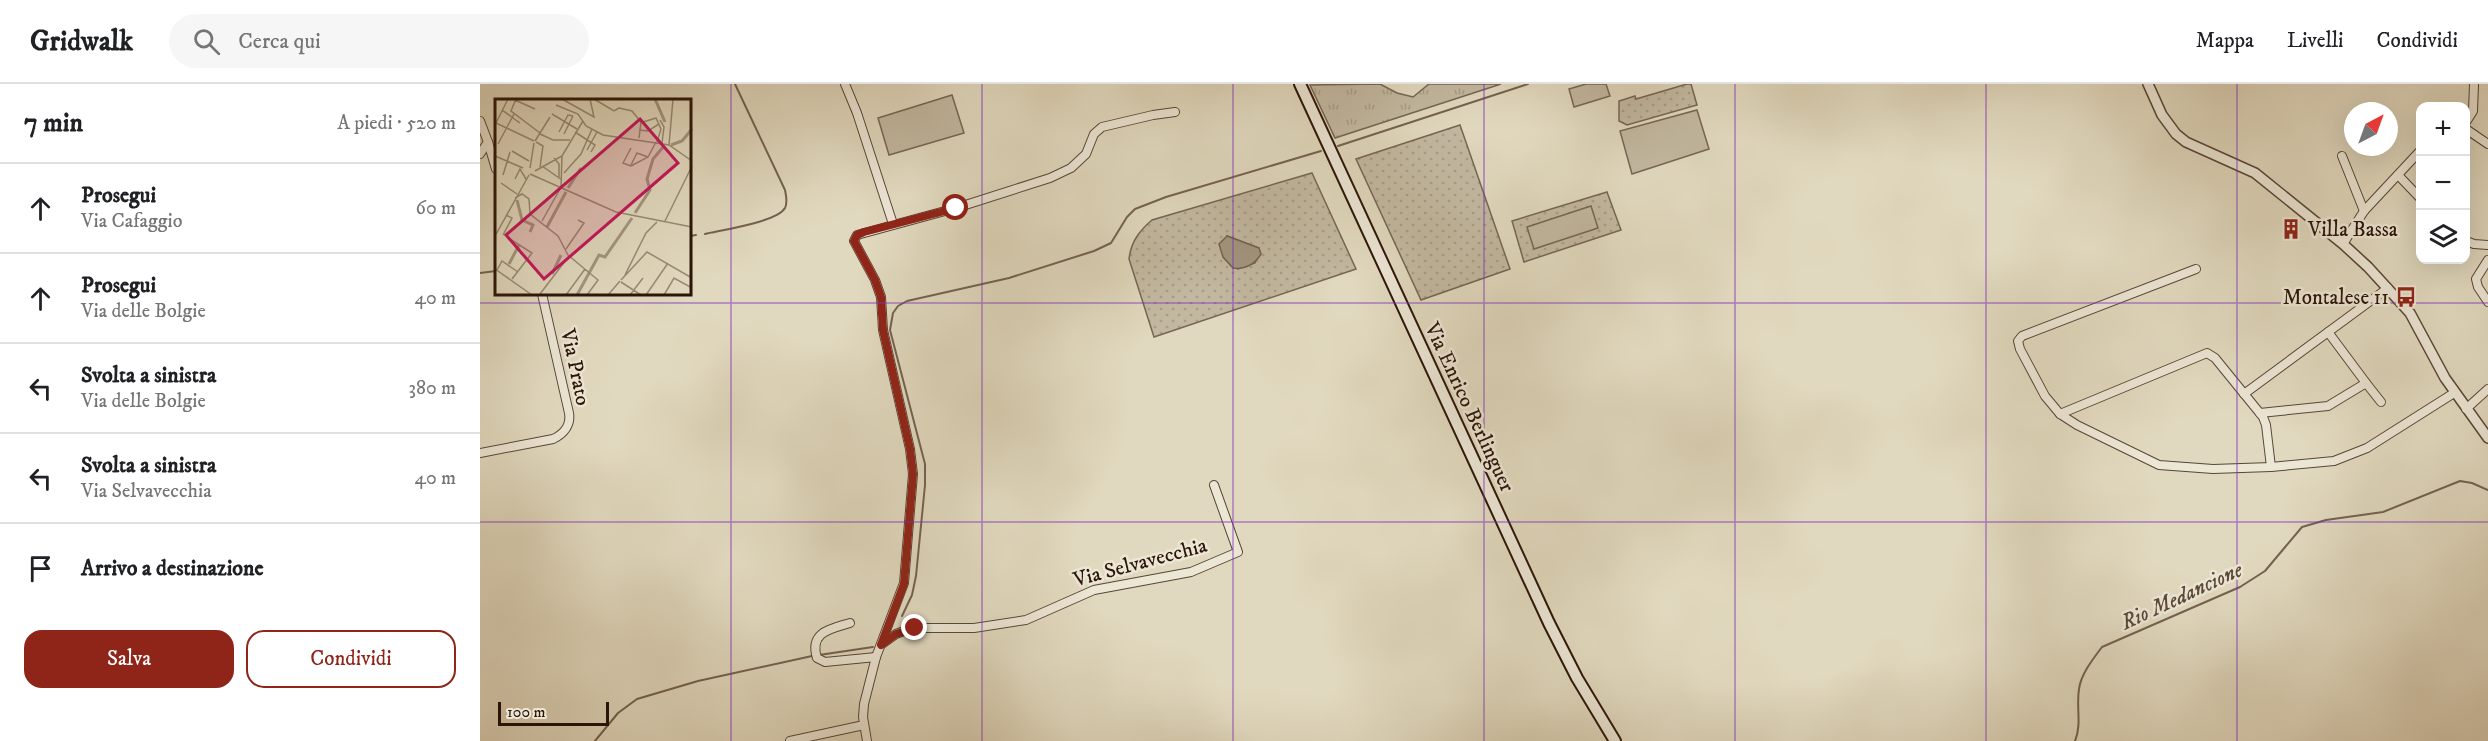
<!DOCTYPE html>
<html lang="it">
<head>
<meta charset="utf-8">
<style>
	body { margin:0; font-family:"IM FELL DW Pica",serif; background:#f6f6f6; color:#202124 }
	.controls { position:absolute; right:18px; top:18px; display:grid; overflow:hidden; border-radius:12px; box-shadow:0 6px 24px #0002 }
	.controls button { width:54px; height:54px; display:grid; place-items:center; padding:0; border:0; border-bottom:2px solid #e0e0e0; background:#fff; color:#202124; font:30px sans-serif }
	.compass { position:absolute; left:1864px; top:18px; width:54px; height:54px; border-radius:50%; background:#fff; box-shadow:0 6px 24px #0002; rotate:41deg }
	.scale { position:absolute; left:18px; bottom:15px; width:111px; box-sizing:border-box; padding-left:6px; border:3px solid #2b1508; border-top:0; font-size:16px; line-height:21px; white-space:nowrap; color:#2b1508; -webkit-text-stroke:4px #ece6d5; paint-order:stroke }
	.stop { position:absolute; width:18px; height:18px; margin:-14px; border:4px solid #8f2418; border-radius:50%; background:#fff }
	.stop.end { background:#8f2418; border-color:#fff; box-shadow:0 2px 6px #0008 }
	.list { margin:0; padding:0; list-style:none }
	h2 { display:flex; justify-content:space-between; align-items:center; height:78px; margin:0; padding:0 24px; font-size:26px }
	h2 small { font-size:20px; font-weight:400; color:#757577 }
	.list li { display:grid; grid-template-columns:39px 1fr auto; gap:18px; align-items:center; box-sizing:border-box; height:90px; padding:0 24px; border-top:2px solid #e0e0e0 }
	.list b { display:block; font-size:22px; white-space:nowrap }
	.list p { margin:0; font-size:20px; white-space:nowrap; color:#757577 }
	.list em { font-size:20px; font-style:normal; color:#757577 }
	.actions { display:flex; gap:12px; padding:18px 24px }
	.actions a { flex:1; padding:14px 0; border:2px solid #8f2418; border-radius:18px; text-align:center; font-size:21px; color:#8f2418 }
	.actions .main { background:#8f2418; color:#fff }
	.icon { flex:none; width:33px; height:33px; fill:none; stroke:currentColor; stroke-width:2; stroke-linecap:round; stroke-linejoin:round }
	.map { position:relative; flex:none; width:2008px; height:657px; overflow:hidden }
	header { display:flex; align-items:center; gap:36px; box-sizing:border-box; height:84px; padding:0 30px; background:#fff; border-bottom:2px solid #e0e0e0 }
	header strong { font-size:28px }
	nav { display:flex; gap:33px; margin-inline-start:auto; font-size:21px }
	.search { width:420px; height:54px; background:#f6f6f6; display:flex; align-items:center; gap:15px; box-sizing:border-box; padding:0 21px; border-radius:33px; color:#757577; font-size:22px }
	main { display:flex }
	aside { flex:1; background:#fff }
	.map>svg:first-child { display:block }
</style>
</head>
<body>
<header>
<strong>Gridwalk</strong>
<div class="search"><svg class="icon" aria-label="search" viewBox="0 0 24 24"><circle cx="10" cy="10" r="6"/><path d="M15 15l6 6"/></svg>Cerca qui</div>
<nav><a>Mappa</a><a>Livelli</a><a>Condividi</a></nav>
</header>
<main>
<aside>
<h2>7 min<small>A piedi · 520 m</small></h2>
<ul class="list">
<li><svg class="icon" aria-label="ahead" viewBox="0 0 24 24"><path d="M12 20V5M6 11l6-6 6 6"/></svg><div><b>Prosegui</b><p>Via Cafaggio</p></div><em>60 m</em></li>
<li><svg class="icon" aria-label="ahead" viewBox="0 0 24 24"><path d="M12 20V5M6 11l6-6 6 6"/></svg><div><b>Prosegui</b><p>Via delle Bolgie</p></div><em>40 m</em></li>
<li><svg class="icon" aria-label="left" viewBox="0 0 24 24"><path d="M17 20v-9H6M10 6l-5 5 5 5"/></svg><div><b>Svolta a sinistra</b><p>Via delle Bolgie</p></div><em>380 m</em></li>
<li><svg class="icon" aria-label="left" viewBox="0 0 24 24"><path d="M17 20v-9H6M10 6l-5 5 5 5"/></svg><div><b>Svolta a sinistra</b><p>Via Selvavecchia</p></div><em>40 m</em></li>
<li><svg class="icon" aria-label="arrive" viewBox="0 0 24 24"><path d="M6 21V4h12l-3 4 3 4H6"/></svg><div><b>Arrivo a destinazione</b></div></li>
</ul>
<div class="actions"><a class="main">Salva</a><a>Condividi</a></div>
</aside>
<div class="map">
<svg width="2008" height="657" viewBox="0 0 2008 657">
	<defs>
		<pattern id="grass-dots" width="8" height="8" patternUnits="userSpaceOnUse" patternTransform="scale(1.5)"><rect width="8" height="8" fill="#c2b8a0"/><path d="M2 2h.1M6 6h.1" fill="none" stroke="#a79d88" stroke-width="1.8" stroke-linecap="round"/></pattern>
		<pattern id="park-tufts" width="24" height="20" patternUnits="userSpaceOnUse" patternTransform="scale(1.5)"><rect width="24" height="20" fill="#c2b8a0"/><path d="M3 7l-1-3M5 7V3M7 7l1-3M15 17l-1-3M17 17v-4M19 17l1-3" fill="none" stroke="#a79d88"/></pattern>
	</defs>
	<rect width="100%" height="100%" fill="#e1d9bf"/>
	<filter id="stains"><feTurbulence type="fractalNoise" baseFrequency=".00333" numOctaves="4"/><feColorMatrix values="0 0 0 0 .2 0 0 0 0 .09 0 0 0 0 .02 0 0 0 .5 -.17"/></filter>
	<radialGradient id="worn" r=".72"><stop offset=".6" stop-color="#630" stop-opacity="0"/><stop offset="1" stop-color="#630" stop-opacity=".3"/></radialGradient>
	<!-- grass -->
	<g fill="url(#grass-dots)" stroke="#766654" stroke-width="1.5" fill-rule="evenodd">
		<polygon points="1207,0 1211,0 1217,21 1147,41 1139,37 1139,17 1155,12 1156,15"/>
		<polygon points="980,41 1030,185 941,216 876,75"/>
		<path d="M832 89 876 185 674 253 649 175C651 158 659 147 672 136ZM747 152 779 164 775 179 758 185Z"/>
		<polygon points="1127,108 1141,146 1044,178 1032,137"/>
	</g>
	<!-- park -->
	<polygon fill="url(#park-tufts)" stroke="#766654" stroke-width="1.5" points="900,0 917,9 933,13 949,0 1021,0 855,54 830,1"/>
	<!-- garden -->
	<g fill="#c2b8a0" stroke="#766654" stroke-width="1.5">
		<polygon points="1106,0 1126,0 1130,12 1094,23 1089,5"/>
		<polygon points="472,11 484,49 409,71 398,34"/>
		<polygon points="1217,26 1229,65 1152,90 1140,47"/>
		<polygon points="1111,122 1118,144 1054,165 1047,143"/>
	</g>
	<!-- water -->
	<path fill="#a39681" stroke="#736251" stroke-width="1.5" d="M747 152 779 164 781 170C775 180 765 186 753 184L743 173 739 160Z"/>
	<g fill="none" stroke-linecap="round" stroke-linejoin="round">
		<!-- stream -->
		<g stroke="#736251" stroke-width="2">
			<polyline points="858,62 1048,0"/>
			<path d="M225 150C242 146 297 138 305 124 308 118 306 112 305 106L255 0"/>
			<polyline points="210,152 216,151"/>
			<polyline points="0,189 16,187"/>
			<polyline points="422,532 432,511 436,492 445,401 445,380 410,246 413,229 418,222 427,217 529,194 614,167 631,159 647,133 655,125 686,113 841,67"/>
			<polyline points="339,571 393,563"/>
			<polyline points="115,657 138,629 157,615 218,597 332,572"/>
			<path d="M1595 657C1602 640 1596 623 1599 605 1601 590 1613 575 1622 563L1760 503 1785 487 1822 443 1846 436 1903 428 1980 397 1992 399 2008 406"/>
		</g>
		<!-- minor casing -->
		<g stroke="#584636" stroke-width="10">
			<g id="minor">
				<polyline points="365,0 377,29 413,140"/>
				<polyline points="0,37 8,58 0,70"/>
				<polyline points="1986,38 1993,27 1994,0"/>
				<polyline points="1986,45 2008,60"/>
				<polyline points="8,58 16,85"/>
				<polyline points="1862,72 1884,127"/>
				<polyline points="1918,91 1940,114"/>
				<polyline points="1986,157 1994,160 2008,161"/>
				<polyline points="1863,160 1884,127 1940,67"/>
				<polyline points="2008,176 1996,195 1998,203 2008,218"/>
				<polyline points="1716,185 1542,252 1538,257 1540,265 1565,312 1580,330 1597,341 1679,381 1733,385 1791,383 1854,377 1887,364 1974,309"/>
				<polyline points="1886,299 1901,318"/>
				<polyline points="1764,310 1908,204"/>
				<polyline points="1986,325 2008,305"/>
				<polyline points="1780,329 1848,322 1886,299 1848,248"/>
				<polyline points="1580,330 1727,269 1735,274 1783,333 1786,341 1791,383"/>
				<path d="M0 369 73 355C84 350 91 341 89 329L62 210"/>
				<path d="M370 539C350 545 329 548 337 574L345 578 396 573"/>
				<polyline points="402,560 416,550 432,544 494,544 546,536 614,506 711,488 758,468 734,401"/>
				<polyline points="310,657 384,641"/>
				<polyline points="387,657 383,633 384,620 396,573 424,499 433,390 430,365 403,246 401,213 395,196 374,157 377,151 476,124 570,94 591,84 606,70 614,50 622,43 673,31 695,28"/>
			</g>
		</g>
		<!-- tertiary casing -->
		<g stroke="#584636" stroke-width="12">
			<polyline id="tertiary" points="1668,0 1682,31 1696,50 1706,58 1775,89 1863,160 1888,183 1930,229 1965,294 2008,354"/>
		</g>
		<!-- secondary casing -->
		<g stroke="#2b1508" stroke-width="14">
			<polyline id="secondary" points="820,0 1069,539 1097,594 1135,657"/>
		</g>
		<!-- minor -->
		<use href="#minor" stroke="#ece6d5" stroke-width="8"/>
		<!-- tertiary -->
		<use href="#tertiary" stroke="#ece6d5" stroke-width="9"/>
		<!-- secondary -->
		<use href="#secondary" stroke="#ece6d5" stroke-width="10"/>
	</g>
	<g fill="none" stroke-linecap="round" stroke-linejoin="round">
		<!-- route -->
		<polyline stroke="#8f2418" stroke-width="8" points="435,544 416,550 401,561 424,500 433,390 430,365 403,246 401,213 395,196 374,157 377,151 384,148 476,124"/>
	</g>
	<!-- grid -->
	<path fill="none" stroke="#7b2cbf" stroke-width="1.5" stroke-opacity="0.55" d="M251 0V657M502 0V657M753 0V657M1004 0V657M1255 0V657M1506 0V657M1757 0V657M0 219H2008M0 438H2008"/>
	<!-- icons -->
	<defs>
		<g id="building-bare" transform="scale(1.62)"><path d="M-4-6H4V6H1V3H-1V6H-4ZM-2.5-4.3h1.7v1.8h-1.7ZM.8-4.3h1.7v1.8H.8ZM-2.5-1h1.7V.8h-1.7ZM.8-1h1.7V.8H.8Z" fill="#8f2418" stroke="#ece6d5" stroke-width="2.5" paint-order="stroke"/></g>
		<g id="bus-bare" transform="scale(1.62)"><path d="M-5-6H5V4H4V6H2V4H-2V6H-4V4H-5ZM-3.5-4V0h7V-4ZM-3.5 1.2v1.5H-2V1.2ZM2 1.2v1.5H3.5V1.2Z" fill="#8f2418" stroke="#ece6d5" stroke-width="2.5" paint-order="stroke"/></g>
	</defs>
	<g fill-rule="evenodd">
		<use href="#building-bare" x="1811" y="145"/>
		<use href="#bus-bare" x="1926" y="213"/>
	</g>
	<g text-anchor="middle" stroke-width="5" stroke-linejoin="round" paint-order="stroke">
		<!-- poi labels -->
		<g font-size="21" fill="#2b1508" stroke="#ece6d5" text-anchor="start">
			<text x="1828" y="152">Villa Bassa</text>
			<text x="1909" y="220" text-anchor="end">Montalese 11</text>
		</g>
		<!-- street labels -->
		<g font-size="21" fill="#2b1508" stroke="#ece6d5">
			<text transform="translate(96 283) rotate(78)" y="7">Via Prato</text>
			<text transform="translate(990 323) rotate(65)" y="7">Via Enrico Berlinguer</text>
			<text transform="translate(660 478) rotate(-15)" y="7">Via Selvavecchia</text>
		</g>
		<!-- water labels -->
		<g font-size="22" font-style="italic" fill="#5b4938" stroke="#ece6d5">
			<text transform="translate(1701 511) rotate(-25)" y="8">Rio Medancione</text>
		</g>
	</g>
	<!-- overview -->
	<g transform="translate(15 15)">
		<rect width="196" height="196" fill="#e1d9bf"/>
		<path fill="none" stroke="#a39681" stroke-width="3" d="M160 0 170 23M176 46 187 42 197 30M73 89 86 69M22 101 27 121 38 126 35 133M140 114 155 91 152 80 158 60 169 47M52 128 71 93M14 165 24 146M57 175 66 156M82 196 104 156 110 158 137 119"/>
		<path fill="none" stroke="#988b76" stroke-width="1.5" d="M21 0 16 12 45 34M67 0 99 18 95 0M99 0 119 12 124 9M20 1 40 10M61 6 83 15 91 27 108 36 174 46 197 62M124 9 137 12 146 23 144 39M7 11 25 24M57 15 82 30M165 21 169 28 167 44M1 24 39 42M1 24 13 0M145 24 161 19 166 30 162 43M144 31 153 32 164 25M64 33 73 16 78 17M80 33 100 46 96 53M45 35 58 41H75M69 35 78 17M40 42 55 18M41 43 48 47 45 68M3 45 19 15M174 46 178 0M92 51 102 33M17 52 34 62M86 55 97 30M0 57 28 69M59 59 64 65V78M136 66 142 54 153 58M47 67 67 81M136 67 153 58 161 43M136 67 128 64 136 49M35 69 39 44M40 72 67 57 88 22M69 74 86 55M35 75 121 113 197 128M8 76 15 53M20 80 25 70 31 80M6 84 22 95M66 89 67 57M20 99 27 95 34 100 35 115 63 137 73 156 103 181 92 196M47 122 65 90M170 122 197 67M8 136 17 119 11 116M0 137 34 76M15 140 37 154 17 180M71 150 89 124 83 121M0 170 37 196M2 171 7 162 23 173M130 176 151 134 162 123M126 181 152 153 197 179M126 183 146 196M45 195 74 157M71 196 90 170M113 196 125 182M135 196 148 179M151 196 173 164M169 196 179 179 197 189"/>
		<path fill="#c2185b" fill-opacity="0.15" stroke="#c2185b" stroke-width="3" d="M145 20 183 64 49 180 11 136Z"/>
		<rect width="196" height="196" fill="none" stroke="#2b1508" stroke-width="3"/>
	</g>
	<rect width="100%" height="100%" filter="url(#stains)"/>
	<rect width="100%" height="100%" fill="url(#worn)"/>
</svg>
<div class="controls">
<button>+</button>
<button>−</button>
<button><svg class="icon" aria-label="layers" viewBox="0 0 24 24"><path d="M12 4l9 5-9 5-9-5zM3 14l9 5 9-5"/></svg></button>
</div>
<svg class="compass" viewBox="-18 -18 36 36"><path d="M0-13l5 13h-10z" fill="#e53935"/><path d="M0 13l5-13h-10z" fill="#757577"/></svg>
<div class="scale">100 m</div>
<div class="stop" style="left:476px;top:124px"></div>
<div class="stop end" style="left:435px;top:544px"></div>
</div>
</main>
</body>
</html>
